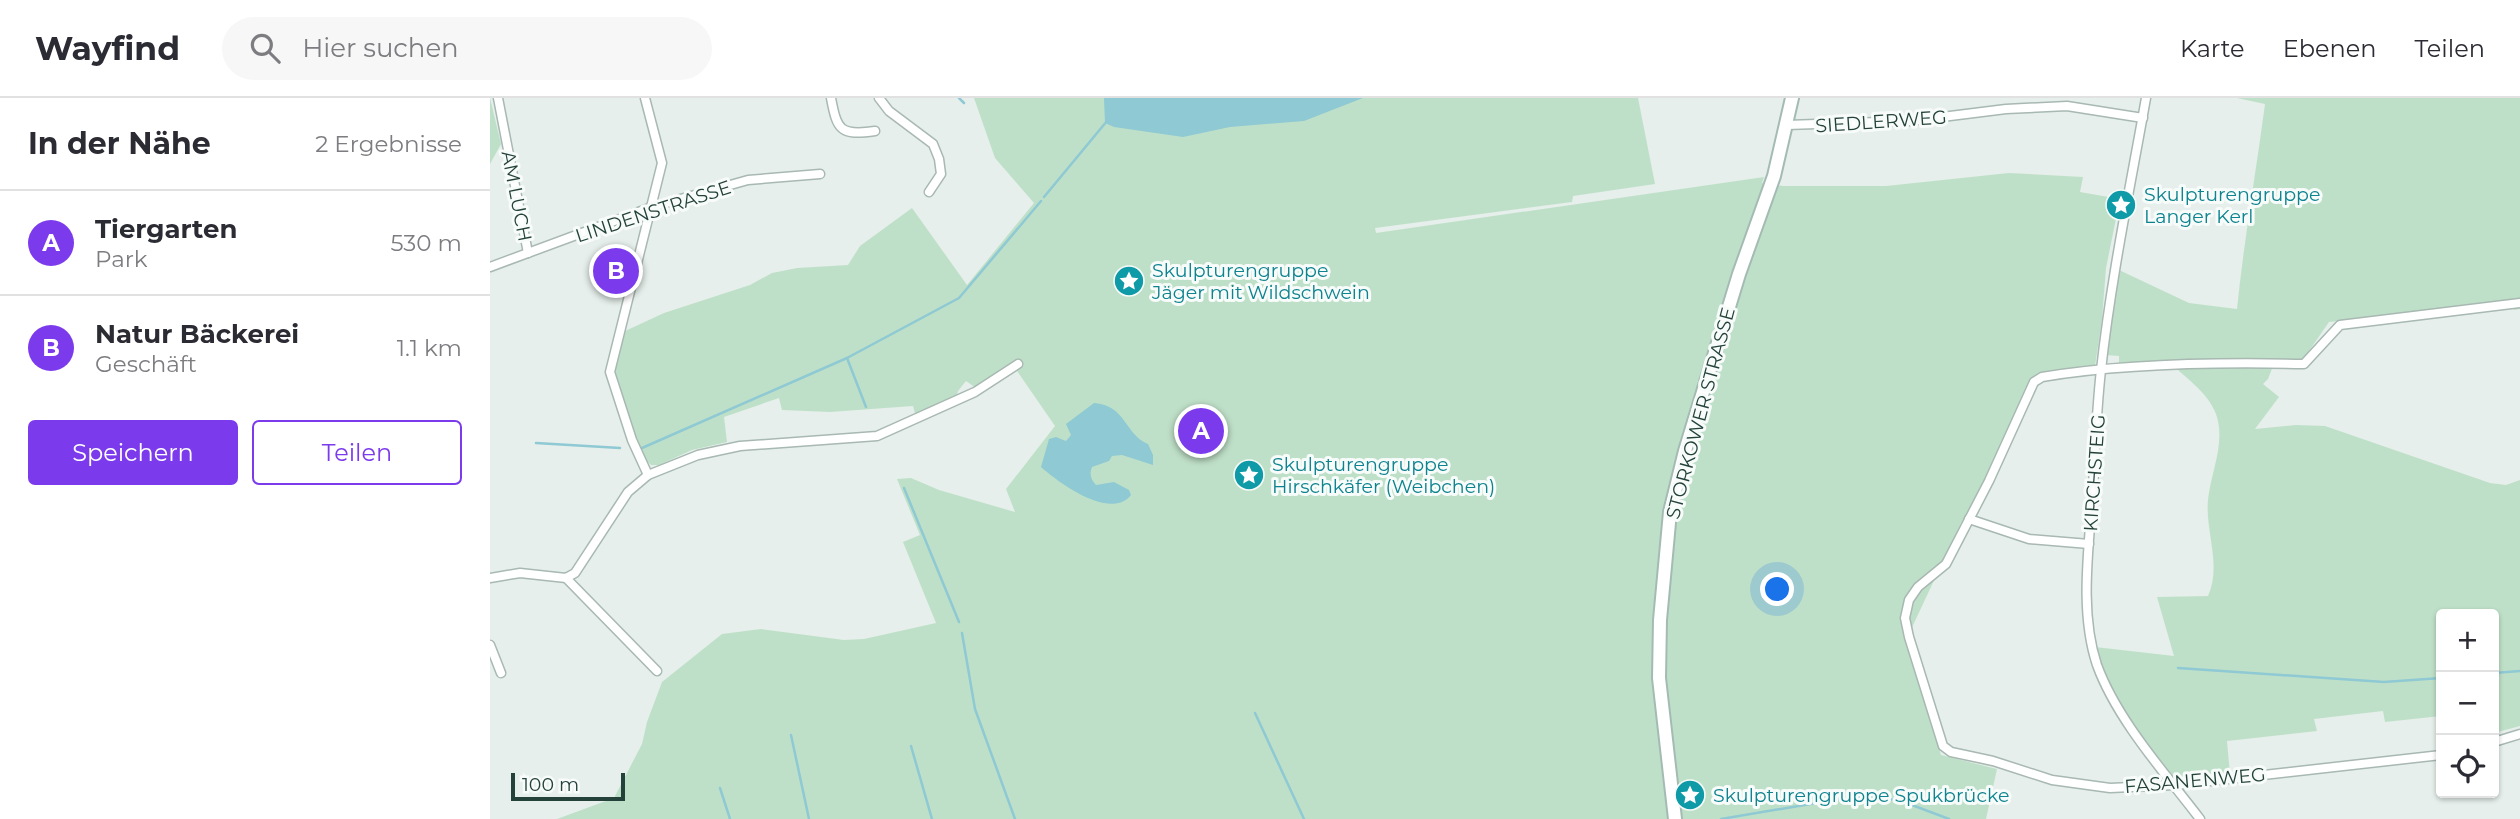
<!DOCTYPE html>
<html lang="de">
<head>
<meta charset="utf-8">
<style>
	body { margin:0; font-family:Montserrat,sans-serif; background:#f7f7f7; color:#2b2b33 }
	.controls { position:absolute; right:21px; bottom:21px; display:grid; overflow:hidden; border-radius:7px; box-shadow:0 2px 5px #0004 }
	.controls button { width:63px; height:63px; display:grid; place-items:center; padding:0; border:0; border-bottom:2px solid #e1e1e2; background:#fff; color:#2b2b33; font:35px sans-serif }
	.scale { position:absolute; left:21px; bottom:18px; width:114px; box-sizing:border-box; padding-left:7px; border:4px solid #24423a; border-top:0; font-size:19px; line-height:24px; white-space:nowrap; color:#24423a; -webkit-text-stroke:5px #f7fbf9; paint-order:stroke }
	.you { position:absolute; left:1288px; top:492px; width:24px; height:24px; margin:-18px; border:5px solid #fff; border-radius:50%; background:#1a73e8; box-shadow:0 0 0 10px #1a73e833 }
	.badge { display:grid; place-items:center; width:46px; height:46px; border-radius:50%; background:#7c3aed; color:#fff; font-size:23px; font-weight:700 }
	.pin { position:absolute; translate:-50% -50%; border:4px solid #fff; box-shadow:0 2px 7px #0006 }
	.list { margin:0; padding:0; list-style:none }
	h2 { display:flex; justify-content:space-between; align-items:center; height:91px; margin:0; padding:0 28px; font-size:30px }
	h2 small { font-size:23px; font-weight:400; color:#7c7c81 }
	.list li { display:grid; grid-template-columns:46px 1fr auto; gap:21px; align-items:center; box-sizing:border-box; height:105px; padding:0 28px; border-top:2px solid #e1e1e2 }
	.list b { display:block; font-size:26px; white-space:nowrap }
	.list p { margin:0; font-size:23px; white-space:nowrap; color:#7c7c81 }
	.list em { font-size:23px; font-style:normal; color:#7c7c81 }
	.actions { display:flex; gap:14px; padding:21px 28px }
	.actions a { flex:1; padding:16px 0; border:2px solid #7c3aed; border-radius:7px; text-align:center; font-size:24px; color:#7c3aed }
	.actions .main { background:#7c3aed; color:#fff }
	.icon { flex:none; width:38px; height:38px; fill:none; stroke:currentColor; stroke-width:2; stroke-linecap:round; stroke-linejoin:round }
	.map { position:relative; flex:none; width:2030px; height:721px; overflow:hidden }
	header { display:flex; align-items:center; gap:42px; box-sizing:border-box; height:98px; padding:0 35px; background:#fff; border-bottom:2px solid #e1e1e2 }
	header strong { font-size:33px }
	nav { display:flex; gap:38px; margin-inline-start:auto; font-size:24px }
	.search { width:490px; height:63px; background:#f7f7f7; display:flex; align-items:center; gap:18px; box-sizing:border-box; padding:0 24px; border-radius:38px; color:#7c7c81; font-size:26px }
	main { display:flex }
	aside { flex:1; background:#fff }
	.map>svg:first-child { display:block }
</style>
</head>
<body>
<header>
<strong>Wayfind</strong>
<div class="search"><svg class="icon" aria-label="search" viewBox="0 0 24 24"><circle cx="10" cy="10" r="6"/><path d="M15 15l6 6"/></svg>Hier suchen</div>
<nav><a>Karte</a><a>Ebenen</a><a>Teilen</a></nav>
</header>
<main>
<aside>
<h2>In der Nähe<small>2 Ergebnisse</small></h2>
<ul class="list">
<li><span class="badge">A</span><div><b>Tiergarten</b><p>Park</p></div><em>530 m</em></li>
<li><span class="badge">B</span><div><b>Natur Bäckerei</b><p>Geschäft</p></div><em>1.1 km</em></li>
</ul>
<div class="actions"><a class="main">Speichern</a><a>Teilen</a></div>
</aside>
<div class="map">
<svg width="2030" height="721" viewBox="0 0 2030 721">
	<rect width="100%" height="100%" fill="#e6efeb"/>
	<!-- green -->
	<g fill="#bfe0c8">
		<polygon points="0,0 11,46 0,66"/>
		<polygon points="484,0 1148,0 1165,86 1083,98 1082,104 885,130 886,135 1274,79 1272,85 1293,88 1396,88 1519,75 1593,79 1590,94 1630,101 1616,170 1612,221 1605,268 1547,275 1487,403 1471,425 1417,540 1451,657 1507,671 1496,721 67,721 124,700 152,646 157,624 172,584 232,536 271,531 354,542 374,541 446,525 413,444 430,437 407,381 421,380 449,392 525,414 516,391 565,328 525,270 489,292 476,283 468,293 466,300 426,319 423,308 340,314 292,312 289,300 234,319 237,344 202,352 169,367 161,367 154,360 123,275 133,234 174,215 260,187 282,175 307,170 358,167 370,148 422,110 477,187 544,105 505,60"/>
		<path d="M1747 0H2030V211L2024 212 2023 203 1839 224 1812 263 1629 265V258L1616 257 1629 172 1699 205 1747 211C1754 142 1766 74 1775 6Z"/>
		<path d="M1783 268 1778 281 1773 286 1789 299 1765 331 1806 327 1835 328 2000 385 2016 387 2030 382V628L2004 635V516H1951V618L1895 624 1893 613 1824 621 1827 633 1737 643 1740 677 1689 683 1682 677C1651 636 1620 598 1605 549L1684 558 1667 499 1718 498C1732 467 1715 434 1718 402 1721 373 1736 345 1726 316 1719 297 1701 284 1687 271Z"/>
	</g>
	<!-- water -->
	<g fill="#8ec9d4">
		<polygon points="614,0 873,0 814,23 740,29 693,39 624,29 615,25"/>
		<path d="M604 305C636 307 635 337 658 346L663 357V367L632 357 622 358 619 363 602 369C599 377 601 381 606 387L624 384 639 392 641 397C621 423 569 385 551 369L559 341 566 339 576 343 581 337 576 326Z"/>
	</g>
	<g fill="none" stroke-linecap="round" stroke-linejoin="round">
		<!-- stream -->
		<g stroke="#8ec9d4" stroke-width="2.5">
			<polyline points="469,0 474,5"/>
			<polyline points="554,99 617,23"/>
			<polyline points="357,260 376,309"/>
			<polyline points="46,345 130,350"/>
			<polyline points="152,350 357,260 469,200 551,103"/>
			<polyline points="414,390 469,524"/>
			<polyline points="472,535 485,611 525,721"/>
			<polyline points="1688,570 1894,584 1951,580"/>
			<polyline points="2004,575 2030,573"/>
			<polyline points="765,615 814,721"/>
			<polyline points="301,637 319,721"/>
			<polyline points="421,648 442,721"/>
			<polyline points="230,690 240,721"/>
			<polyline points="1231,721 1356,700 1389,699 1414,704 1459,721"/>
		</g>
		<!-- street casing -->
		<g stroke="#a8b8b2" stroke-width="11">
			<g id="street">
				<polyline points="8,0 38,155"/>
				<polyline points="155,0 172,65 120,274 142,342 158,377"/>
				<path d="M341 0C347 32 350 38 385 33"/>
				<polyline points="389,0 399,13 443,46 449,61 451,76 439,94"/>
				<path d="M1656 0C1640 90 1621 181 1611 272 1606 316 1605 360 1602 404 1598 457 1590 516 1607 567 1627 622 1675 675 1710 721"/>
				<polyline points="1296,27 1420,23 1516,11 1577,8 1653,20"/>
				<polyline points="0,169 162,109 258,82 330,76"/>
				<polyline points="1479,421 1539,441 1599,446"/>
				<polyline points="0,480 30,475 76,480 85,475 138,394 158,377 208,357 250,348 387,338 485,294 528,266"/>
				<polyline points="76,480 167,573"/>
				<polyline points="0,547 11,575"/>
				<polyline points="2004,644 2030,636"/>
				<path d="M1951 657 1685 687 1620 690 1562 682 1503 663 1461 654 1453 648 1419 539 1415 520 1419 502 1428 489 1456 466 1499 383 1544 284 1552 279C1636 265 1729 264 1814 266L1850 227 2030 205"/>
			</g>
		</g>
		<!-- secondary casing -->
		<g stroke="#a4bbb3" stroke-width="16">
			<polyline id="secondary" points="1185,721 1169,580 1170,522 1180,414 1195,353 1249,176 1284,78 1302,0"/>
		</g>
		<!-- street -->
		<use href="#street" stroke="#fff" stroke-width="8"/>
		<!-- secondary -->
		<use href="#secondary" stroke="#fff" stroke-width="12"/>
	</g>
	<!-- icons -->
	<defs>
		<g id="sight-disc" transform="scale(1.575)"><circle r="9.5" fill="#0f9aa8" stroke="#f7fbf9"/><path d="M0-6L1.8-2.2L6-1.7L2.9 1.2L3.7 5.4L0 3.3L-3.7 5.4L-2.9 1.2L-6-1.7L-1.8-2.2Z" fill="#fff"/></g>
	</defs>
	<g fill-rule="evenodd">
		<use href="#sight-disc" x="1631" y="107"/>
		<use href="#sight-disc" x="639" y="183"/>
		<use href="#sight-disc" x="759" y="377"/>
		<use href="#sight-disc" x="1200" y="697"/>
	</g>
	<g text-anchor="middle" stroke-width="6" stroke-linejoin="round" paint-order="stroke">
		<!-- street labels -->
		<g font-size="19" fill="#24423a" stroke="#f7fbf9">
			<text transform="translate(1391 23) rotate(-4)" y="7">SIEDLERWEG</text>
			<text transform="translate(27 98) rotate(79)" y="7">AM LUCH</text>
			<text transform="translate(163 113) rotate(-18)" y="7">LINDENSTRASSE</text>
			<text transform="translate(1210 315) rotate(-75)" y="7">STORKOWER STRASSE</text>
			<text transform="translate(1604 375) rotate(-86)" y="7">KIRCHSTEIG</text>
			<text transform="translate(1705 682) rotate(-5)" y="7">FASANENWEG</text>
		</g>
		<!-- culture labels -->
		<g font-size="19" fill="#0d838f" stroke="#f7fbf9" text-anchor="start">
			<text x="1654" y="103">Skulpturengruppe<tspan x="1654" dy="22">Langer Kerl</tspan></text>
			<text x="662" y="179">Skulpturengruppe<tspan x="662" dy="22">Jäger mit Wildschwein</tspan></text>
			<text x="782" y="373">Skulpturengruppe<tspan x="782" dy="22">Hirschkäfer (Weibchen)</tspan></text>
			<text x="1223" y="704">Skulpturengruppe Spukbrücke</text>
		</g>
	</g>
</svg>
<div class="controls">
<button>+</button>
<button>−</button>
<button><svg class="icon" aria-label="locate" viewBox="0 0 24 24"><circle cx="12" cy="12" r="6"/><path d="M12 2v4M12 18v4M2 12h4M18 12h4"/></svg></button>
</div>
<div class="scale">100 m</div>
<div class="you"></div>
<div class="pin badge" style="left:711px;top:333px">A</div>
<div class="pin badge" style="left:126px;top:173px">B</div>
</div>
</main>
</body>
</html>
